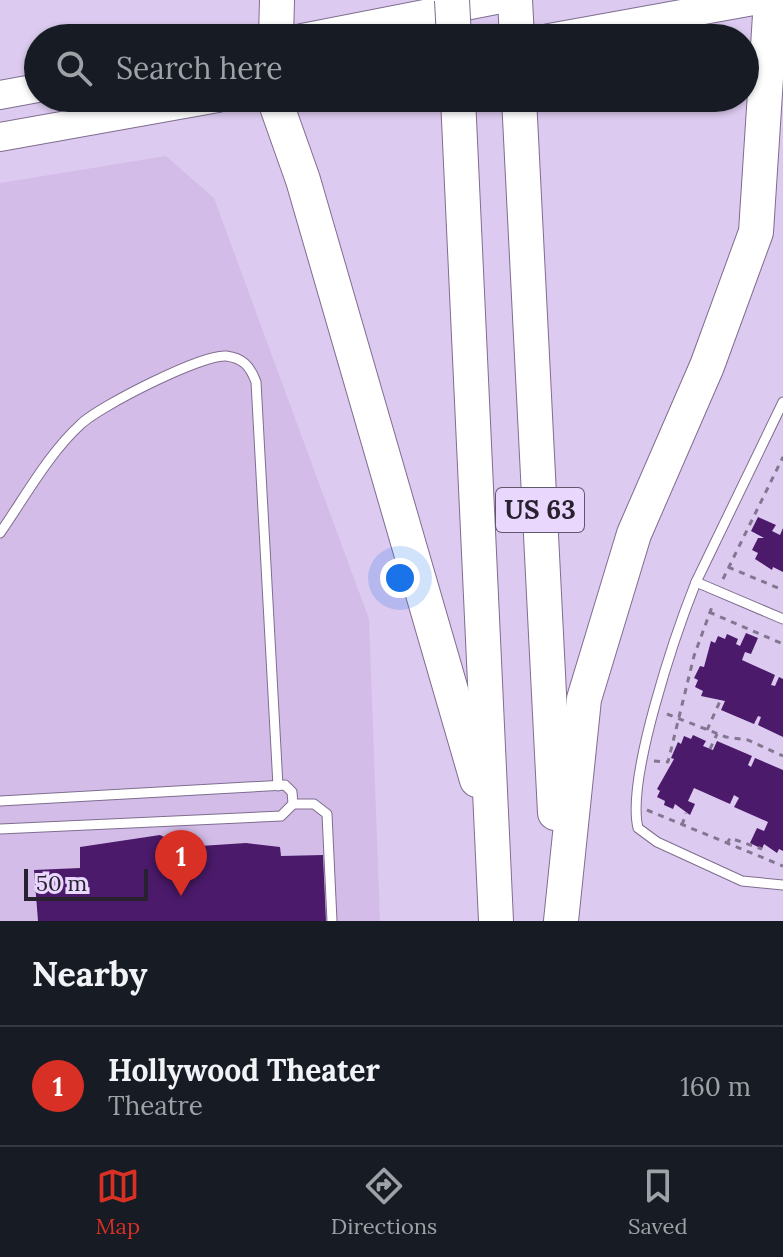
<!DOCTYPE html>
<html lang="en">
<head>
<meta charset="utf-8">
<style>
	body { margin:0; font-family:Lora,serif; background:#20242c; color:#f1f3f6 }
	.scale { position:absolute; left:24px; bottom:20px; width:124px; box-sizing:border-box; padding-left:8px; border:4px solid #28212f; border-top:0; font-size:22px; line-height:28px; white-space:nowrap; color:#28212f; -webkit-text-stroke:6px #ead7fd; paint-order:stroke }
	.you { position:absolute; left:400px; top:578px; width:28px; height:28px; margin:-20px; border:6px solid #fff; border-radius:50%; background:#1a73e8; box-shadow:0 0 0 12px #1a73e833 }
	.badge { display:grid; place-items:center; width:52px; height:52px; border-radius:50%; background:#d93025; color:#fff; font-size:26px; font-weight:700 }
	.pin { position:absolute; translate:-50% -66px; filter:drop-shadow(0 2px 4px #0008) }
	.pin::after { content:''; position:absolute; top:42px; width:28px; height:24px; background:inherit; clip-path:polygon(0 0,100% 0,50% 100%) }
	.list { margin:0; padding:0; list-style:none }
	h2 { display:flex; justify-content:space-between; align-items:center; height:104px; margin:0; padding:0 32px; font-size:34px }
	h2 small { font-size:26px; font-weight:400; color:#9ea1a6 }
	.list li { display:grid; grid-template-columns:52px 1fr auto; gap:24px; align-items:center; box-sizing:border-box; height:120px; padding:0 32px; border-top:2px solid #363941 }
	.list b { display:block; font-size:30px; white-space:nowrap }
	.list p { margin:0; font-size:26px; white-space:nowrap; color:#9ea1a6 }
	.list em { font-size:26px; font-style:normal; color:#9ea1a6 }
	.icon { flex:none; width:44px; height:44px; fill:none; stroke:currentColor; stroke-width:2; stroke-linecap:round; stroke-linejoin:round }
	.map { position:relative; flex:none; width:783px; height:921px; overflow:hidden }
	.search { position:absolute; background:#171b24; box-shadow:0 2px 6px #0004; left:24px; right:24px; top:24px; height:88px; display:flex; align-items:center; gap:20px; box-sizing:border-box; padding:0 28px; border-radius:44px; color:#9ea1a6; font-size:30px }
	.sheet { height:224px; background:#171b24 }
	nav { display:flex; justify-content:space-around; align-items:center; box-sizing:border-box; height:112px; border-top:2px solid #363941; background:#171b24; font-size:22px; color:#9ea1a6 }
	nav a { display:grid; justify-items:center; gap:4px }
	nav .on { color:#d93025 }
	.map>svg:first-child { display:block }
</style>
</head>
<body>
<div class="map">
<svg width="783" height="921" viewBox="0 0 783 921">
	<rect width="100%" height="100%" fill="#ddcaf0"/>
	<!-- built -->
	<polygon fill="#d3bde8" points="166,156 214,198 369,619 380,921 0,921 0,183"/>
	<!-- building -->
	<g fill="#4b1a6b">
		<polygon points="758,517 776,525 772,531 780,535 783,528 783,572 773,567 772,570 755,559 758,553 752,550 758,538 764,538 751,531"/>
		<polygon points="746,633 758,638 751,654 745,652 742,660 775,675 771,685 775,686 779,677 783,679 783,737 758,725 761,717 758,716 754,724 721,710 725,701 701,696 703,691 695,687 698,680 694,678 700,666 704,667 711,641 715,643 718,636 725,639 727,634 738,639 736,644 740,646"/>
		<polygon points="693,735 706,741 703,746 713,750 717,741 752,756 748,765 751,767 755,758 783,770 783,851 779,849 777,853 764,844 762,849 750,843 757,828 764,831 768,822 734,807 739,798 734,795 730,804 694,788 688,801 695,804 690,815 675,804 673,809 664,805 665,801 657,797 660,791 657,789 674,759 671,758 678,742 681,744 684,736 691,739"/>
		<polygon points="160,835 185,847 246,843 280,847 281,856 323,855 326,921 38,921 34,870 80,868 80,847"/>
	</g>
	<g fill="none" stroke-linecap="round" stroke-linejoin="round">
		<!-- service casing -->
		<g stroke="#7f6d8f" stroke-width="11">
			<g id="service">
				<polyline points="783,402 696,582 783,619"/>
				<path d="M0 533C25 497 49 453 81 424 100 406 202 354 226 356 243 358 250 366 256 382L278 786"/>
				<path d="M696 582C676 632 626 778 638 828L657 842 742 881 783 885"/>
				<polyline points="0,801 285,785 292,792 293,804 281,816 0,829"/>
				<polyline points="293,804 314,804 327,814 332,921"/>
			</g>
		</g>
		<!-- primary casing -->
		<g stroke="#7f6d8f" stroke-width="30">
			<g id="primary">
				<polyline points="302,38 496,0"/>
				<polyline points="549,38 759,0"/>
				<polyline points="0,95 38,88"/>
				<polyline points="0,137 218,98"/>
			</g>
		</g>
		<!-- motorway casing -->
		<g stroke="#7f6d8f" stroke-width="36">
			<g id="motorway">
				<polyline points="515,0 517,38"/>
				<polyline points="276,38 277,0"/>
				<polyline points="274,98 303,180 477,780"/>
				<polyline points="458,98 496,921"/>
				<polyline points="519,98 555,813"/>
				<polyline points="561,921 584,699 634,534 707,366 756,232 771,0"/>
			</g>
		</g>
		<!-- path -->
		<g stroke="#837690" stroke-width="3" stroke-dasharray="6 6" stroke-linecap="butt">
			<polyline points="728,567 783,590"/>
			<polyline points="723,579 783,457"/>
			<polyline points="709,612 783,644"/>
			<polyline points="667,714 726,737 748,740 783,756"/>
			<polyline points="707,730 721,699"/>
			<polyline points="710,749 717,734"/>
			<polyline points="654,761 668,762 694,656 713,604"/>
			<polyline points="647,810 783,866"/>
			<polyline points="682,825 686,813"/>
			<polyline points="727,844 730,838 762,849"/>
		</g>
		<!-- service -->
		<use href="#service" stroke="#fff" stroke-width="9"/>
		<!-- primary -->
		<use href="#primary" stroke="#fff" stroke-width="28"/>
		<!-- motorway -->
		<use href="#motorway" stroke="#fff" stroke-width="34"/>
		<!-- motorway-bridge casing -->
		<g stroke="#7f6d8f" stroke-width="36" stroke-linecap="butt">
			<polyline id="motorway-bridge" points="452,0 454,38"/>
		</g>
		<!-- motorway-bridge -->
		<use href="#motorway-bridge" stroke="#fff" stroke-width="34"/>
	</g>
	<g text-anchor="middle" stroke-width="8" stroke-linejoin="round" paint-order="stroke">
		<!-- shield labels -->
		<rect fill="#ead7fd" stroke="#62586d" stroke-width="2" x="496" y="488" width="88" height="44" rx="6"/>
		<g font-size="26" font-weight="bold" fill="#28212f">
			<text x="540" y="519">US 63</text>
		</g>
	</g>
</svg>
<div class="scale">50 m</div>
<div class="you"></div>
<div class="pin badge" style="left:181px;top:896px">1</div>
<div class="search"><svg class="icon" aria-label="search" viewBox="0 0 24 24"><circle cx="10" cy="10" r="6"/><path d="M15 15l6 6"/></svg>Search here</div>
</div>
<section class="sheet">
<h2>Nearby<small></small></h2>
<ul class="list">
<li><span class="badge">1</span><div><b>Hollywood Theater</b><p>Theatre</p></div><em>160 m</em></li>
</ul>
</section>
<nav>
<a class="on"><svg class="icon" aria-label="map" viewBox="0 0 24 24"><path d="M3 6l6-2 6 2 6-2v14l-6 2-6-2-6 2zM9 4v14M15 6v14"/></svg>Map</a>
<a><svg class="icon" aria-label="directions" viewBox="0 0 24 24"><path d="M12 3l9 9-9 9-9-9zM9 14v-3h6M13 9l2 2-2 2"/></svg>Directions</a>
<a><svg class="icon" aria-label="saved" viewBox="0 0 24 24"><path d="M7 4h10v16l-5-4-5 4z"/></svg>Saved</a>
</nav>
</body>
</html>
